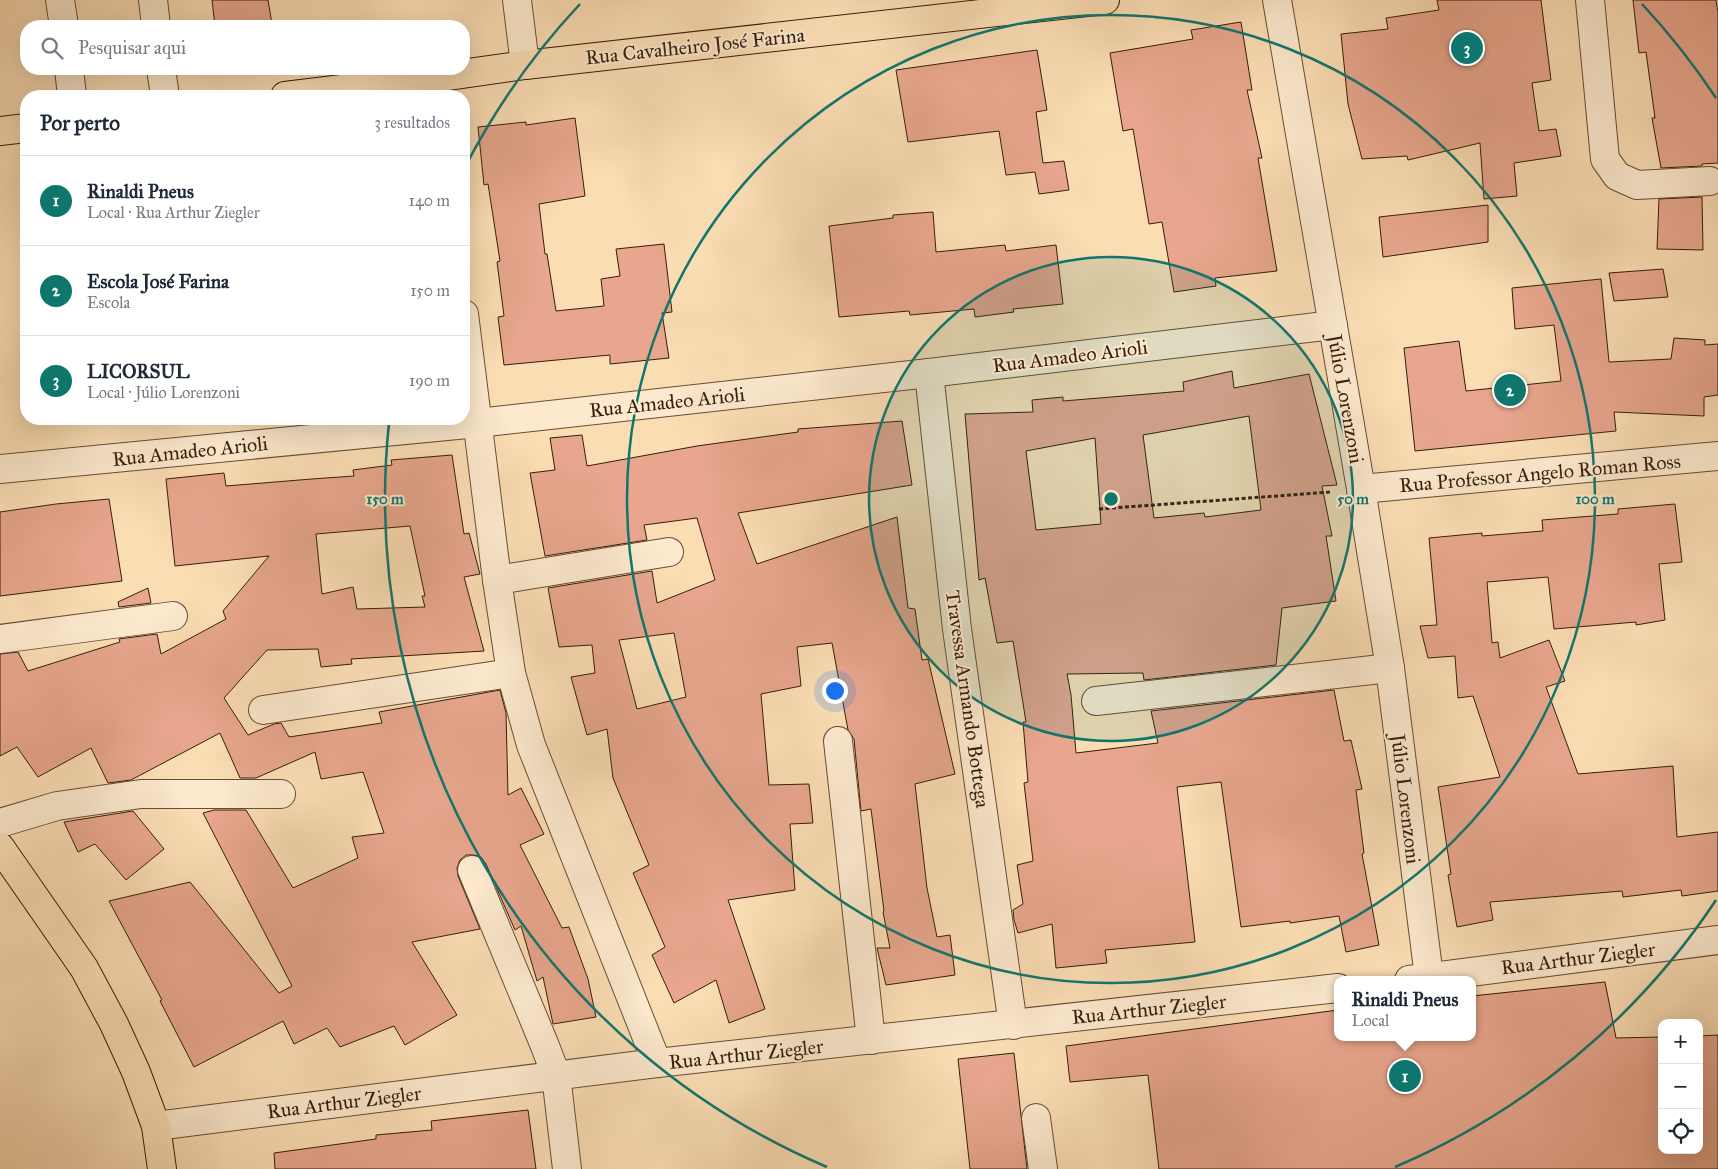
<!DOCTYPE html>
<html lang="pt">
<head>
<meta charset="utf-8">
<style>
	body { margin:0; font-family:"IM FELL Great Primer",serif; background:#f2f2f3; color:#1f2937 }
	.controls { position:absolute; right:15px; bottom:15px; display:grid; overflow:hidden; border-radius:10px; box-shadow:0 5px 20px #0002 }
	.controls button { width:45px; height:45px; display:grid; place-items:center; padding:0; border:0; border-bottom:1px solid #e0e1e3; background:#fff; color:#1f2937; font:25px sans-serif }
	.you { position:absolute; left:834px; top:690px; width:18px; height:18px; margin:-12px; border:4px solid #fff; border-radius:50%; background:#1a73e8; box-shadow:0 0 0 8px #1a73e833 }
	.badge { display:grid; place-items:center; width:32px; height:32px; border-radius:50%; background:#0f766e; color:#fff; font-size:16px; font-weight:700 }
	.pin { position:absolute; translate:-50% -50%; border:2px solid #fff; box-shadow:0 1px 5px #0006 }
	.popup { position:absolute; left:1334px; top:976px; width:142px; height:65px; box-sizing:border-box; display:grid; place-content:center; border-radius:10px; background:#fff; filter:drop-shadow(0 1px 4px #0005); font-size:16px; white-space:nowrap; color:#747a83 }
	.popup b { font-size:19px; color:#1f2937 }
	.popup::after { content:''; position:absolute; left:50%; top:100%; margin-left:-10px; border:10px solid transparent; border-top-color:#fff }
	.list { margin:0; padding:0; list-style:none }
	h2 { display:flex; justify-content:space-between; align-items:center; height:65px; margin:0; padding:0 20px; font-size:21px }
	h2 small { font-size:16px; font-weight:400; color:#747a83 }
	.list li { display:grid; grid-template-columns:32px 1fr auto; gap:15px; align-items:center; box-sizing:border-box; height:90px; padding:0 20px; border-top:1px solid #e0e1e3 }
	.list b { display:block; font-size:19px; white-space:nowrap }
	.list p { margin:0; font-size:16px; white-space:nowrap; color:#747a83 }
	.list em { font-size:16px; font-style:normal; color:#747a83 }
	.icon { flex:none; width:28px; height:28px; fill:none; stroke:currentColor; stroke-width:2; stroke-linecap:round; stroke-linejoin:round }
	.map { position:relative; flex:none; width:1718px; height:1169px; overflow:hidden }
	.search { position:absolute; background:#fff; box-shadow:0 5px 20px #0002; left:20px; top:20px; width:450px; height:55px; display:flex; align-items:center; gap:12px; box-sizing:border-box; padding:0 18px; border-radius:20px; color:#747a83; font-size:19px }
	.panel { position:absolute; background:#fff; box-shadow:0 5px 20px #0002; left:20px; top:90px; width:450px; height:335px; border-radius:20px }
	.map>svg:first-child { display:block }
</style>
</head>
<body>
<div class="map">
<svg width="1718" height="1169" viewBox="0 0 1718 1169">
	<rect width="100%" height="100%" fill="#fbddb4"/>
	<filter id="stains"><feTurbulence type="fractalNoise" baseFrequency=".004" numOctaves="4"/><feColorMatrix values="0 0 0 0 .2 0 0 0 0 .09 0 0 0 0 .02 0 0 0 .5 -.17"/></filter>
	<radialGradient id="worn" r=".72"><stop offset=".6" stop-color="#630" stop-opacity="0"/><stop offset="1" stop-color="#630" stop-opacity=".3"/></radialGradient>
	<!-- building -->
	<g fill="#e7a68d" stroke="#361d0b" fill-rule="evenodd">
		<polygon points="212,0 268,0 272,24 215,26"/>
		<polygon points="1437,0 1541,0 1551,80 1532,83 1539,131 1556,129 1561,156 1514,163 1517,196 1484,199 1480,143 1408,160 1407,156 1362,159 1348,104 1341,34 1388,29 1386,18 1439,10"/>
		<polygon points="1633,0 1716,0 1718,12 1718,163 1702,164 1702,166 1661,168 1652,118 1655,118 1646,52 1639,53"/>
		<polygon points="1241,22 1252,90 1247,90 1262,158 1258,158 1277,271 1215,278 1216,286 1174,292 1162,222 1149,224 1133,129 1123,131 1110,53 1193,39 1191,30"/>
		<polygon points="1037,50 1047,110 1036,112 1043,163 1064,161 1069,190 1039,194 1035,172 1006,175 999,131 908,142 896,70"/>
		<polygon points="575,118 585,196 539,204 545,254 547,254 556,311 604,306 601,279 620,276 616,249 664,244 672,312 662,313 669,358 610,364 610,355 504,365 498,317 504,316 497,262 500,261 488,184 484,185 478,127 526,122 526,125"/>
		<polygon points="1702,197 1703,250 1657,249 1659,199"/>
		<polygon points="1488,205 1488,242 1383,257 1379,217"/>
		<polygon points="933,212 936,252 1005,245 1006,251 1056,245 1063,304 1013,309 1014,312 975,317 974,309 910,315 909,311 839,317 829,226 893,218 893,215"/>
		<polygon points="1663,269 1668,297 1614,301 1609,273"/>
		<polygon points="1601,279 1609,362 1671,359 1674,338 1705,340 1705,345 1718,344 1718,395 1704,397 1704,416 1614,412 1616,431 1415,451 1404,348 1459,341 1466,391 1561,381 1554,325 1515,329 1512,288"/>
		<path d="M1232 371 1234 388 1309 374 1337 485 1322 486 1332 536H1326L1336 601 1282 608 1276 665 1144 680 1143 673 1067 674 1071 695 1076 753 1158 743 1151 711 1334 690 1344 741 1351 740 1362 789 1356 790 1364 853 1362 854 1379 945 1346 952 1339 916 1290 923V921L1241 927 1221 782 1177 787 1195 942 1105 950 1107 963 1056 968 1052 924 1018 933 1014 920 1013 910 1023 904 1017 865 1033 861 1024 783 1028 782 1023 722H1026L1013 641 997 643 985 578 979 580 965 414 1033 412 1032 400 1063 397V401L1184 391 1183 382ZM1249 416 1261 510 1205 517 1204 513 1154 518 1143 435ZM1095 438 1101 524 1036 530 1026 451Z"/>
		<path d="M902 421 912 485 738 513 757 564 897 517 908 608 915 609 922 660 928 659 955 774 915 784 927 888 937 937 950 935 955 975 886 985 877 948H890L883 912 884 911 871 809 861 811 854 739 848 730 832 643 797 647 801 686 761 694 769 785 809 784 813 823 790 824 795 890 728 900 765 1009 729 1023 716 980 674 1003 652 955 665 947 633 873 649 865 613 778 607 729 587 735 571 677 595 673 592 645 559 647 548 588 652 571 657 603 715 580 697 518 644 525 647 540 545 556 530 473 555 470 550 438 582 435 587 466 697 446 798 432V429ZM674 633 686 697 637 709 619 640Z"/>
		<path d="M452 455 464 534 469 533 480 574 464 577 484 651 351 659 352 664 321 667 318 649 267 650 224 698 248 735 274 724 281 723 289 737 382 723 379 712 500 690 506 713 508 795 521 788 544 834 520 845 562 928 569 927 588 979 596 1017 553 1024 543 977 537 981 521 926 515 930 486 864 481 857 474 855H466L460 860 457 868 458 876 480 929 412 942 457 1015 405 1045 394 1026 340 1047 327 1028 294 1044 283 1021 194 1067 160 1001 162 1000 109 901 190 882 279 993 292 986 203 813 214 810H246L293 888 358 858 352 837 384 833 363 772 321 779 315 752 256 778H240L220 733 131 780 108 783 91 748 38 777 17 747 0 756V654L18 652 28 671 120 642 119 639 157 634 161 654 226 619 223 611 269 556 175 566 166 479 224 473 226 486 312 479 354 476 353 470 392 465 391 460ZM410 526 425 596H422L425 607 357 609 353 587 322 594 316 534Z"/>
		<polygon points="109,499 122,581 0,596 0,512 56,504"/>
		<polygon points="1675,504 1682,562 1659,564 1665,620 1636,625 1636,622 1554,629 1548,577 1487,582 1492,643 1498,642 1500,658 1549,640 1565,681 1546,687 1578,774 1673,766 1677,837 1718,832 1718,891 1682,896 1681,890 1623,897 1622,891 1490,902 1493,920 1457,927 1448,875 1451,874 1438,787 1500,777 1473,696 1458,698 1455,656 1428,658 1420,626 1437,625 1429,538 1482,533 1482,536 1543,531 1542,520 1618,514 1618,509"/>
		<polygon points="148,588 151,603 119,607 118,602"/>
		<polygon points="133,811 164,849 126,880 95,844 78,852 64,822"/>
		<polygon points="1605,982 1616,1038 1662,1037 1662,1150 1699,1150 1699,1036 1718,1035 1718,1169 1159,1169 1148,1075 1070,1082 1066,1046 1338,1010 1338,1037 1472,1037 1472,996"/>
		<polygon points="1014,1053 1027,1169 970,1169 958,1059"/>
		<polygon points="528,1110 536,1169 275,1169 274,1153 376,1139 376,1135 432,1130 431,1121"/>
	</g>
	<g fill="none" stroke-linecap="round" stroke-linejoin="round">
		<!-- minor casing -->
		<g stroke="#674d35" stroke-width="30">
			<g id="minor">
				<polyline points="60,0 64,26"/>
				<polyline points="153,0 156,26"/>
				<polyline points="517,0 525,65"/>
				<polyline points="1277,0 1361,489 1390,668 1429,977"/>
				<polyline points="1590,0 1605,159 1617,176 1637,185 1710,181"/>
				<polyline points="69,69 72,96"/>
				<polyline points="161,69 165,96"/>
				<polyline points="464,314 497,580 511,673 531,745 657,1063"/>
				<polyline points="929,373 957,629 1013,1025"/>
				<polyline points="0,469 478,423 929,373 1333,325"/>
				<polyline points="1361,489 1718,456"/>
				<polyline points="497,580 669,552"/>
				<polyline points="0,639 173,616"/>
				<polyline points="1096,701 1390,668"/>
				<polyline points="263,710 511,673"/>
				<polyline points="838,741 871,1040"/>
				<polyline points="0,823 57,806 141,794 281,794"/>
				<polyline points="472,870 545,1046 556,1075 567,1169"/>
				<polyline points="1409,980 1718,940"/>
				<polyline points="1036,1118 1043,1169"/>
				<polyline points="156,1126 657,1063 1338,988"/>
			</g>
		</g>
		<!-- major casing -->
		<g stroke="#361d0b" stroke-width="30">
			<g id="major">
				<polyline points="285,96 433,78 525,65 1105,0"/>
				<polyline points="0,131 26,128"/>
				<polyline points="0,847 84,968 114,1024 136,1072 156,1126 162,1169"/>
			</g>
		</g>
		<!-- path -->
		<polyline stroke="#361d0b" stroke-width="3" stroke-dasharray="4 2.5" stroke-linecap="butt" points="1099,509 1331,492"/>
		<!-- minor -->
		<use href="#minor" stroke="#fce9ce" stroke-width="28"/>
		<!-- major -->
		<use href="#major" stroke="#fbddb4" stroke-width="28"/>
	</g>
	<!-- distance rings -->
	<circle cx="1111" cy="499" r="242" fill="#0f766e" fill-opacity=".12"/>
	<g fill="none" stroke="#0f766e" stroke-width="2.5">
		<circle cx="1111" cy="499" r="242"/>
		<circle cx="1111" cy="499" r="484"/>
		<path d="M1716 900A726 726 0 0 1 1395 1167M827 1167A726 726 0 0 1 389 423M464 169A726 726 0 0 1 580 4M1642 4A726 726 0 0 1 1716 98"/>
	</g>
	<g text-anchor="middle" stroke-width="4" stroke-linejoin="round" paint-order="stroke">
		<!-- street labels -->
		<g font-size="20" fill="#361d0b" stroke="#fce9ce">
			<text transform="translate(695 46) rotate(-6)" y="7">Rua Cavalheiro José Farina</text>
			<text transform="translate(1070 356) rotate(-7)" y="7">Rua Amadeo Arioli</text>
			<text transform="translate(1346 399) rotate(80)" y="7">Júlio Lorenzoni</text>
			<text transform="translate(667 402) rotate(-6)" y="7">Rua Amadeo Arioli</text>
			<text transform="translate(190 451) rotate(-6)" y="7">Rua Amadeo Arioli</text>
			<text transform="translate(1540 473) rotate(-5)" y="7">Rua Professor Angelo Roman Ross</text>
			<text transform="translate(968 699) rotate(82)" y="7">Travessa Armando Bottega</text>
			<text transform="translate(1406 799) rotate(83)" y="7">Júlio Lorenzoni</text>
			<text transform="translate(1578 958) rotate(-7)" y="7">Rua Arthur Ziegler</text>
			<text transform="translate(1149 1009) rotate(-6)" y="7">Rua Arthur Ziegler</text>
			<text transform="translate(746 1054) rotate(-6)" y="7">Rua Arthur Ziegler</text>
			<text transform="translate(344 1102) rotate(-7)" y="7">Rua Arthur Ziegler</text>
		</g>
	</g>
	<circle cx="1111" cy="499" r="8" fill="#0f766e" stroke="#fce9ce" stroke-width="2.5"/>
	<g font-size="15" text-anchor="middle" font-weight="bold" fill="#0f766e" stroke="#fce9ce" stroke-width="4" stroke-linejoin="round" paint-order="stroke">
		<text x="1353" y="504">50 m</text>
		<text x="1595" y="504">100 m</text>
		<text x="385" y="504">150 m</text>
	</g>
	<rect width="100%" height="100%" filter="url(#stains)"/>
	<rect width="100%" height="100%" fill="url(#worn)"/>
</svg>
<div class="controls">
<button>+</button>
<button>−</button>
<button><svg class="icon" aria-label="locate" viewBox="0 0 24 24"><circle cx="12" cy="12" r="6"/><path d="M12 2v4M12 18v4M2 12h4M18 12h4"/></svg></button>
</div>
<div class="you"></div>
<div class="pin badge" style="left:1405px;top:1076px">1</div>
<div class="popup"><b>Rinaldi Pneus</b>Local</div>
<div class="pin badge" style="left:1510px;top:390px">2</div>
<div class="pin badge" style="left:1467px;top:48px">3</div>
<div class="search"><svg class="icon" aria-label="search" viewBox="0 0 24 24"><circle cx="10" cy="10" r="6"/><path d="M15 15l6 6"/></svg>Pesquisar aqui</div>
<section class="panel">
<h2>Por perto<small>3 resultados</small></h2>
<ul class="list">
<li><span class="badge">1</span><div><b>Rinaldi Pneus</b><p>Local · Rua Arthur Ziegler</p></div><em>140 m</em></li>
<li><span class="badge">2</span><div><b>Escola José Farina</b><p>Escola</p></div><em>150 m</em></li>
<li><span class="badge">3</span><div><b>LICORSUL</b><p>Local · Júlio Lorenzoni</p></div><em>190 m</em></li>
</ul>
</section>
</div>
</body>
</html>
